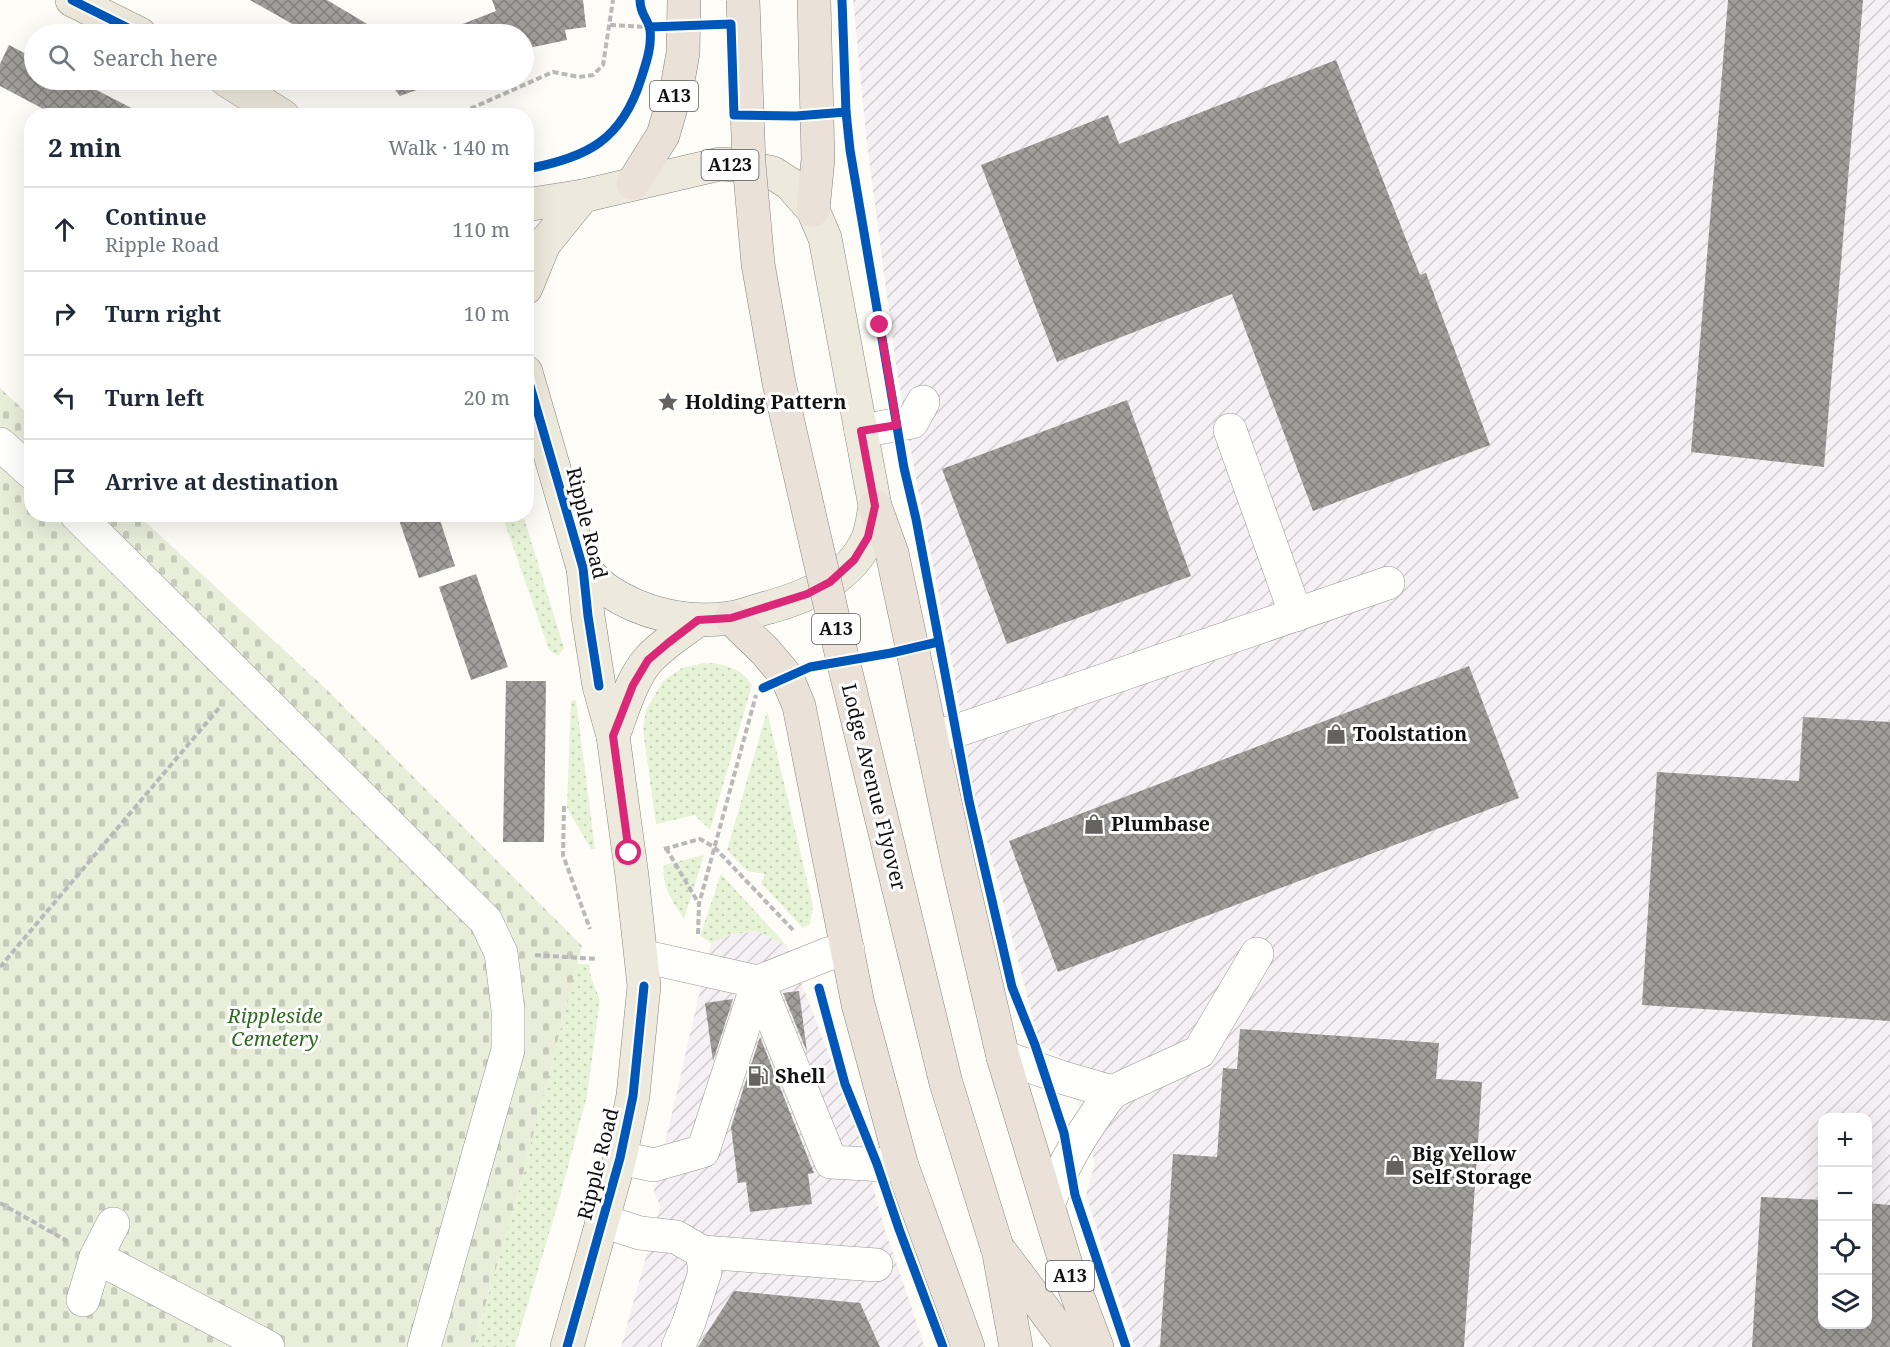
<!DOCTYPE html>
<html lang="en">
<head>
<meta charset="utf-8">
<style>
	body { margin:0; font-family:"Noto Serif",serif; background:#f6f6f7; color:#1f2937 }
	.controls { position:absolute; right:18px; bottom:18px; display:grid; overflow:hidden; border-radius:12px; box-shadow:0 6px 24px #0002 }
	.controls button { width:54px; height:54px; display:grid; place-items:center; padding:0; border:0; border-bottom:2px solid #e0e1e3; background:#fff; color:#1f2937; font:30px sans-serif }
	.stop { position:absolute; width:18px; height:18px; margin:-14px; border:4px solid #db2777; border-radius:50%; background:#fff }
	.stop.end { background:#db2777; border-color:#fff; box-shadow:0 2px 6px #0008 }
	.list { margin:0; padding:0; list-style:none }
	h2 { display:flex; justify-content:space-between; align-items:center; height:78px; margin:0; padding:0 24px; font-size:26px }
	h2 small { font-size:20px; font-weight:400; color:#747a83 }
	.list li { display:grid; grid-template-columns:39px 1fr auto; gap:18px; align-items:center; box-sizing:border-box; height:84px; padding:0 24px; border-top:2px solid #e0e1e3 }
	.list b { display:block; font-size:22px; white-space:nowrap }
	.list p { margin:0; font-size:20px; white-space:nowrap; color:#747a83 }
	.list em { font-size:20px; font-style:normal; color:#747a83 }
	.icon { flex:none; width:33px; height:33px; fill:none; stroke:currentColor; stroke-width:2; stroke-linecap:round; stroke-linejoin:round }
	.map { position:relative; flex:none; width:1890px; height:1347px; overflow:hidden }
	.search { position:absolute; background:#fff; box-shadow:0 6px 24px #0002; left:24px; top:24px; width:510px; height:66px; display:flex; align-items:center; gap:15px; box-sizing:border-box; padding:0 21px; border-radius:33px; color:#747a83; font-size:22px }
	.panel { position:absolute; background:#fff; box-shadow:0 6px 24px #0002; left:24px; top:108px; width:510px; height:414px; border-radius:24px }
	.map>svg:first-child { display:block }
</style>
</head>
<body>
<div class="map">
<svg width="1890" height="1347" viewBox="0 0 1890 1347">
	<defs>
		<pattern id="industrial-furrows" width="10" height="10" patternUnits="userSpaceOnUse" patternTransform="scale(1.5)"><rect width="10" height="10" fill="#f5f0f3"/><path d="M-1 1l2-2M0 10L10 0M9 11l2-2" fill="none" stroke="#d1cdcf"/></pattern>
		<pattern id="green-dots" width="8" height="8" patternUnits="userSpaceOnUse" patternTransform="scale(1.5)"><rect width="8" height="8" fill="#e7f3d7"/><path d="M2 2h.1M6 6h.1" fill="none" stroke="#c5cfb8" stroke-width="1.8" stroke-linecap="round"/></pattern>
		<pattern id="cemetery-stones" width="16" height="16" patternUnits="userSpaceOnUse" patternTransform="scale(1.5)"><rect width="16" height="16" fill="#e9eedb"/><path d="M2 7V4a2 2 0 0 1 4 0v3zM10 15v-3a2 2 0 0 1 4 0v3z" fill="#c7cbbb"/></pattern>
		<pattern id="building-cross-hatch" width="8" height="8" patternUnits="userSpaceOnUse" patternTransform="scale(1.5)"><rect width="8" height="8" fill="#a19f9c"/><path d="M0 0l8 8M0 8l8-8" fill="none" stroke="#82807e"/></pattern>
	</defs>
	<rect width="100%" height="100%" fill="#fdfcf7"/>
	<!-- industrial -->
	<g fill="url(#industrial-furrows)" fill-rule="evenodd">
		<path d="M853 0H1890V1347H1135L1086 1195 1095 1163 1065 1059 1040 1045 971 780 954 672 916 479 897 373 866 135ZM1822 1118H1868V1324H1822Z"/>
		<polygon points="757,931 787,946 858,1130 884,1227 925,1347 621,1347 660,1206 654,1191 711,943 733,934"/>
	</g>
	<!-- green -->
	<g fill="url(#green-dots)">
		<polygon points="502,515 523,515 564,648 558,656 549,650"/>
		<path d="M704 663C722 663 742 668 752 685L710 830 695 815 656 824 643 730 646 710 663 681 682 668Z"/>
		<polygon points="576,700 595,849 591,849 567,808 571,701"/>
		<polygon points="767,711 813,906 810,924 803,928 761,883 765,874 747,871 727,850"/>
		<path d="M704 855 684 919C673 902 661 886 664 865Z"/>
		<polygon points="721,874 787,946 757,931 733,934 711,943 700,936"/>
		<polygon points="577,964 589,964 591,977 600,1000 587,1096 559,1200 515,1347 473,1347 518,1193"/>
	</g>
	<!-- cemetery -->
	<polygon fill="url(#cemetery-stones)" points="0,388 31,417 32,514 138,515 326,689 582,946 518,1193 473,1347 0,1347"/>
	<!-- building -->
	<g fill="url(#building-cross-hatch)">
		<polygon points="250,0 327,0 384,34 310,34"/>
		<polygon points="492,0 583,0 586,27 565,30 567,40 524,49 524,34 437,34 496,11"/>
		<polygon points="1728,0 1863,0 1824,467 1691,452"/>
		<polygon points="9,45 34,58 34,80 77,80 147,116 56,116 34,104 0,86 0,64"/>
		<polygon points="1336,60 1420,275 1426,273 1490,445 1313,511 1232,294 1057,362 981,165 1108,115 1119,144"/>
		<polygon points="387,80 444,80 400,96"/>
		<polygon points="1127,400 1191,576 1007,644 942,469"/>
		<polygon points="397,514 438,514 455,566 419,578"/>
		<polygon points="476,574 508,667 471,680 439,587"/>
		<polygon points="1469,666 1519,798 1058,972 1009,841"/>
		<polygon points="506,681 546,681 544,842 503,842"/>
		<polygon points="1803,717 1890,722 1890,1021 1642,1005 1657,772 1799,781"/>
		<polygon points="799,991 807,1052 783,993"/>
		<polygon points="733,999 713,1061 705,1003"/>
		<polygon points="1240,1029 1439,1043 1436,1079 1482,1082 1464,1347 1160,1347 1173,1154 1217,1157 1223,1068 1237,1069"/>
		<polygon points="760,1037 814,1173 808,1174 812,1204 750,1212 746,1182 738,1183 731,1127"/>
		<polygon points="1761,1197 1822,1200 1822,1324 1868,1324 1868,1203 1890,1205 1890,1347 1752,1347"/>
		<polygon points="734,1291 860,1303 880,1347 698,1347"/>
	</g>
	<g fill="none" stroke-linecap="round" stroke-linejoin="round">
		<!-- minor casing -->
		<g stroke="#979795" stroke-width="34">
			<g id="minor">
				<polyline points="1230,430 1296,615"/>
				<polyline points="861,431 912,422 923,402"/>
				<polyline points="0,444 32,473"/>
				<polyline points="76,514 486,921 501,953 508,1010 508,1050 424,1347"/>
				<polyline points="931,737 956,731 1388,583"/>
				<polyline points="642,956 758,982 828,954 848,950"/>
				<polyline points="758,982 831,1162 902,1166"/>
				<path d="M1003 1057 1064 1078 1112 1092C1086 1127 1063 1162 1049 1203"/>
				<polyline points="1112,1092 1199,1052 1257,954"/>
				<polyline points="620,1158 654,1165 703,1151 758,982"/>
				<polyline points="602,1221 640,1233 676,1237 702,1252 705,1272 689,1322 678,1347"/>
				<polyline points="702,1252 876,1265"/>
				<polyline points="96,1257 268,1347"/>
				<polyline points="83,1300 96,1257 113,1224"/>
			</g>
		</g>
		<!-- major casing -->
		<g stroke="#858482" stroke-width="34">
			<g id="major">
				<polyline points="72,0 140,34"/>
				<polyline points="226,80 283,116"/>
				<path d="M526 205 583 196 720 164 735 165 773 173 790 184 813 210 825 238 875 506C873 516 872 528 868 538 851 578 809 596 770 607 757 610 743 616 730 618 687 624 642 614 607 590 598 584 591 575 583 568"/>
				<polyline points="526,288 544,244 583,196"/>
				<polyline points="526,372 583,568 588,616 599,686 613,736 632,876 644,986 633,1096 620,1158 567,1347"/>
				<path d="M613 736C623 711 631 679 649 659 663 644 682 632 698 620"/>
			</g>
		</g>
		<!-- highway casing -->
		<g stroke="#858482" stroke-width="34">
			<g id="highway">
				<polyline points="633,183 663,135 677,87 683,53 684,0"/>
				<polyline points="813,210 818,159 814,0"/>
				<polyline points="875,506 892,553 958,863 1003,1057 1067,1268 1097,1347"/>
				<polyline points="731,618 765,651 787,677 799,706 858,1004 902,1166 968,1347"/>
				<polyline points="997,1247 1072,1347"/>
				<polyline points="999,1254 1016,1347"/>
			</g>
		</g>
		<!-- path -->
		<g stroke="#b9b9b8" stroke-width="4" stroke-dasharray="6 3" stroke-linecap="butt">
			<polyline points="610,25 649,27"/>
			<polyline points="454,116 553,72 579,77 593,75 603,65 613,0"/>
			<polyline points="564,806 563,855 590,929"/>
			<polyline points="666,848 699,904"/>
			<polyline points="664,849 700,839 714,847 794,931"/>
			<polyline points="698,934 699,904 756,695"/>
			<polyline points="535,955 597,959"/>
			<polyline points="0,967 220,707"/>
			<polyline points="0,1203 67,1241"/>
		</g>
		<!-- minor -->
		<use href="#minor" stroke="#fffffe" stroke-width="33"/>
		<!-- major -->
		<use href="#major" stroke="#ede9dc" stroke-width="33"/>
		<!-- highway -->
		<use href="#highway" stroke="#eae1d8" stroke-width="33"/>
		<!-- highway-bridge casing -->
		<g stroke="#858482" stroke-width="34" stroke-linecap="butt">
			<polyline id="highway-bridge" points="743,0 749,164 758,264 779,383 840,648 946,1083 997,1247"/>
		</g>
		<!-- highway-bridge -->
		<use href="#highway-bridge" stroke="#eae1d8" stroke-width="33"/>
		<!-- cycleway casing -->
		<g stroke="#fff" stroke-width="13">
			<g id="cycleway">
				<polyline points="72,0 140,34"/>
				<polyline points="842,0 846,112 850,150 904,468 916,519 969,801 1012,987 1035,1045 1064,1133 1075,1195 1126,1347"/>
				<polyline points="650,27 731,24 734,115 796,116 846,112"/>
				<path d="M526 169C587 158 622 140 641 79 646 63 652 47 650 30 648 18 640 15 640 0"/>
				<polyline points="526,372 583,568 588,616 599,686"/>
				<polyline points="763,688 810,667 891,653 938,642"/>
				<polyline points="819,988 845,1084 877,1164 899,1229 943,1347"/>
				<polyline points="567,1347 620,1158 633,1096 644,986"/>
			</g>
		</g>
		<!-- cycleway -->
		<use href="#cycleway" stroke="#0057b8" stroke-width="9"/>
	</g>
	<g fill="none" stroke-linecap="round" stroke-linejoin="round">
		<!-- route -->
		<polyline stroke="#db2777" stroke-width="8" points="629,853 613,736 633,685 648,660 668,643 698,620 731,618 807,594 830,582 854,560 868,537 875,506 861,431 897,425 880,325"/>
	</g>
	<!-- icons -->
	<defs>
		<g id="sight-bare" transform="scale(1.62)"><path d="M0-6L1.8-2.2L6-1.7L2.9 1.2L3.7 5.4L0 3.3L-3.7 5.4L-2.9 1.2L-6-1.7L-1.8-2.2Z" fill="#646362" stroke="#fff" stroke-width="2.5" paint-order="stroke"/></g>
		<g id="shop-bare" transform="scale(1.62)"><path d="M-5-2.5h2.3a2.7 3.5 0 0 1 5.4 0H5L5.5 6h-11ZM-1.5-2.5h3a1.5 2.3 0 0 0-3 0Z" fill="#646362" stroke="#fff" stroke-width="2.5" paint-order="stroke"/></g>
		<g id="fuel-bare" transform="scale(1.62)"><path d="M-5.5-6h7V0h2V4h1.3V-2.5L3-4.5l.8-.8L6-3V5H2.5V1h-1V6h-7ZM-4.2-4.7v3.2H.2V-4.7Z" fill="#646362" stroke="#fff" stroke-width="2.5" paint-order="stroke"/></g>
	</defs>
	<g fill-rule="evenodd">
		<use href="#sight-bare" x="668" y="402"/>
		<use href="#shop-bare" x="1336" y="734"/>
		<use href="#shop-bare" x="1094" y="824"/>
		<use href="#fuel-bare" x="758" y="1076"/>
		<use href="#shop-bare" x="1395" y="1165"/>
	</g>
	<g text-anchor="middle" stroke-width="6" stroke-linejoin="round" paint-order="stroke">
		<!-- shield labels -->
		<g fill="#fff" stroke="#585858" stroke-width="1.5">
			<rect x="650" y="81" width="48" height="30" rx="4.5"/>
			<rect x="701.5" y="150" width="57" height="30" rx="4.5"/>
			<rect x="812" y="614" width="48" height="30" rx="4.5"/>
			<rect x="1046" y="1261" width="48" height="30" rx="4.5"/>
		</g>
		<g font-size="18" font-weight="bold" fill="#111">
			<text x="674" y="102">A13</text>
			<text x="730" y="171">A123</text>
			<text x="836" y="635">A13</text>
			<text x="1070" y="1282">A13</text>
		</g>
		<!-- poi labels -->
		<g font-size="20" font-weight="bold" fill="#111" stroke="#fff" text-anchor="start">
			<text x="685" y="409">Holding Pattern</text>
			<text x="1353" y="741">Toolstation</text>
			<text x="1111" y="831">Plumbase</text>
			<text x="775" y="1083">Shell</text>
			<text x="1412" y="1161">Big Yellow<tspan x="1412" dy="23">Self Storage</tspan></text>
		</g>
		<!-- street labels -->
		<g font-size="20" fill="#111" stroke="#fff">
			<text transform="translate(587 523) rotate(76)" y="7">Ripple Road</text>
			<text transform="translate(874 787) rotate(76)" y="7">Lodge Avenue Flyover</text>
			<text transform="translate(598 1164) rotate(-76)" y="7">Ripple Road</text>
		</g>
		<!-- park labels -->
		<g font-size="20" font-style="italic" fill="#2f6b1f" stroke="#fff">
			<text x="275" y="1023">Rippleside<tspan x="275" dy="23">Cemetery</tspan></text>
		</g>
	</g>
</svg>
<div class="controls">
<button>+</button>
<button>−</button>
<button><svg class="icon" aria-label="locate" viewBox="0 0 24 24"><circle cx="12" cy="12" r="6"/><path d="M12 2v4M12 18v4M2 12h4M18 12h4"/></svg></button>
<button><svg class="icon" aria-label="layers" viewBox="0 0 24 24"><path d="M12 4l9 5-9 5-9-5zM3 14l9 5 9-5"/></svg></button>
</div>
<div class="stop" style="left:629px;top:853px"></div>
<div class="stop end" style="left:880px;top:325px"></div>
<div class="search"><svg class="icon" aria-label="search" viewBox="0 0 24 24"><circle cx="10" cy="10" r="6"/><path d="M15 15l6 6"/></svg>Search here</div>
<section class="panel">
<h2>2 min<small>Walk · 140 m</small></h2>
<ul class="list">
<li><svg class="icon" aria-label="ahead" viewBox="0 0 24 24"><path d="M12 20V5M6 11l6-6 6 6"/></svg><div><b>Continue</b><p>Ripple Road</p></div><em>110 m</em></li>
<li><svg class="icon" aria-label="right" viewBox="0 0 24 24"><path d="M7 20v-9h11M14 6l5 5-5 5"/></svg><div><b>Turn right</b></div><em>10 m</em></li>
<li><svg class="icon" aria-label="left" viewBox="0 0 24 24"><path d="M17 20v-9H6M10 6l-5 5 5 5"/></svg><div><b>Turn left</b></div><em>20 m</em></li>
<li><svg class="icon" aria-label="arrive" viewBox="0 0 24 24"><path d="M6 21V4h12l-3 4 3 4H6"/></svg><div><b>Arrive at destination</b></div></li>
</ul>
</section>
</div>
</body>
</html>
